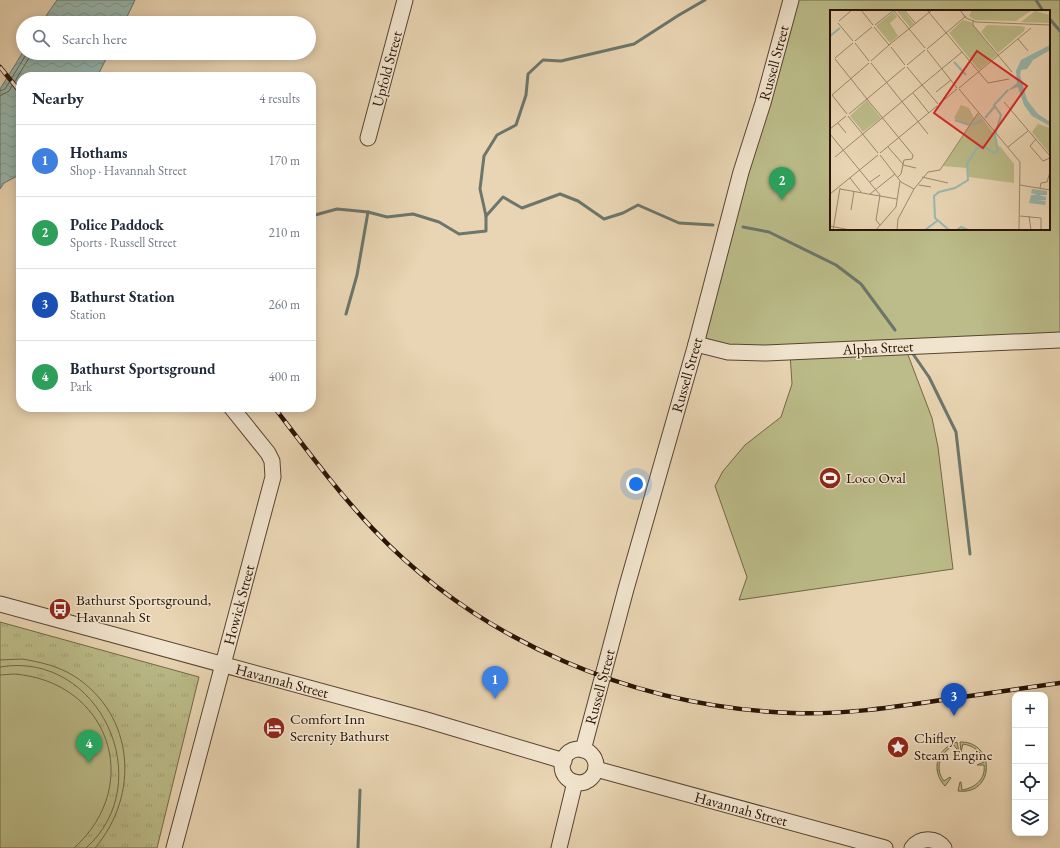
<!DOCTYPE html>
<html lang="en">
<head>
<meta charset="utf-8">
<style>
	body { margin:0; font-family:"EB Garamond",serif; background:#f2f2f3; color:#1f2937 }
	.controls { position:absolute; right:12px; bottom:12px; display:grid; overflow:hidden; border-radius:8px; box-shadow:0 2px 10px #0003 }
	.controls button { width:36px; height:36px; display:grid; place-items:center; padding:0; border:0; border-bottom:1px solid #e0e1e3; background:#fff; color:#1f2937; font:20px sans-serif }
	.you { position:absolute; left:636px; top:484px; width:14px; height:14px; margin:-10px; border:3px solid #fff; border-radius:50%; background:#1a73e8; box-shadow:0 0 0 6px #1a73e833 }
	.badge { display:grid; place-items:center; width:26px; height:26px; border-radius:50%; background:#db2777; color:#fff; font-size:13px; font-weight:700 }
	.pin { position:absolute; translate:-50% -33px; filter:drop-shadow(0 1px 2px #0008) }
	.pin::after { content:''; position:absolute; top:21px; width:14px; height:12px; background:inherit; clip-path:polygon(0 0,100% 0,50% 100%) }
	.list { margin:0; padding:0; list-style:none }
	h2 { display:flex; justify-content:space-between; align-items:center; height:52px; margin:0; padding:0 16px; font-size:17px }
	h2 small { font-size:13px; font-weight:400; color:#747a83 }
	.list li { display:grid; grid-template-columns:26px 1fr auto; gap:12px; align-items:center; box-sizing:border-box; height:72px; padding:0 16px; border-top:1px solid #e0e1e3 }
	.list b { display:block; font-size:15px; white-space:nowrap }
	.list p { margin:0; font-size:13px; white-space:nowrap; color:#747a83 }
	.list em { font-size:13px; font-style:normal; color:#747a83 }
	.icon { flex:none; width:22px; height:22px; fill:none; stroke:currentColor; stroke-width:2; stroke-linecap:round; stroke-linejoin:round }
	.map { position:relative; flex:none; width:1060px; height:848px; overflow:hidden }
	.search { position:absolute; background:#fff; box-shadow:0 2px 10px #0003; left:16px; top:16px; width:300px; height:44px; display:flex; align-items:center; gap:10px; box-sizing:border-box; padding:0 14px; border-radius:22px; color:#747a83; font-size:15px }
	.panel { position:absolute; background:#fff; box-shadow:0 2px 10px #0003; left:16px; top:72px; width:300px; height:340px; border-radius:16px }
	.map>svg:first-child { display:block }
</style>
</head>
<body>
<div class="map">
<svg width="1060" height="848" viewBox="0 0 1060 848">
	<defs>
		<pattern id="grass-dots" width="8" height="8" patternUnits="userSpaceOnUse"><rect width="8" height="8" fill="#bbbc89"/><path d="M2 2h.1M6 6h.1" fill="none" stroke="#a1a175" stroke-width="1.8" stroke-linecap="round"/></pattern>
		<pattern id="park-tufts" width="24" height="20" patternUnits="userSpaceOnUse"><rect width="24" height="20" fill="#bbbc89"/><path d="M3 7l-1-3M5 7V3M7 7l1-3M15 17l-1-3M17 17v-4M19 17l1-3" fill="none" stroke="#a1a175"/></pattern>
		<pattern id="water-waves" width="16" height="10" patternUnits="userSpaceOnUse"><rect width="16" height="10" fill="#97b8b0"/><path d="M0 5q4-4 8 0t8 0" fill="none" stroke="#829d96"/></pattern>
	</defs>
	<rect width="100%" height="100%" fill="#e9d5b3"/>
	<filter id="stains"><feTurbulence type="fractalNoise" baseFrequency=".005" numOctaves="4"/><feColorMatrix values="0 0 0 0 .2 0 0 0 0 .09 0 0 0 0 .02 0 0 0 .5 -.17"/></filter>
	<radialGradient id="worn" r=".72"><stop offset=".6" stop-color="#630" stop-opacity="0"/><stop offset="1" stop-color="#630" stop-opacity=".3"/></radialGradient>
	<!-- grass -->
	<g fill="url(#grass-dots)" stroke="#726847">
		<path d="M957 742 959 752 954 745C940 753 934 768 944 781L950 777 951 778 945 786C930 770 937 748 957 742Z"/>
		<path d="M960 742C996 741 995 796 958 791L960 782H961L962 790C975 788 986 779 984 765H977L984 762C981 751 974 746 963 744L961 752Z"/>
	</g>
	<!-- park -->
	<polygon fill="url(#park-tufts)" stroke="#726847" points="0,622 199,677 157,848 0,848"/>
	<!-- pitch -->
	<g fill="#bbbc89" stroke="#726847" fill-rule="evenodd">
		<path d="M791 0H1060V340L905 347 932 418 938 447 953 569 739 600 747 577 715 486 723 471 745 445 781 417 792 384 790 353 696 344ZM831 11H1049V229H831Z"/>
		<path d="M22 659C40 662 58 666 74 676 135 715 140 795 95 848H86C160 782 99 650 0 667V660Z"/>
		<path d="M14 674C108 681 145 784 74 848H0V675Z"/>
	</g>
	<!-- water -->
	<g fill="url(#water-waves)" stroke="#6b766c">
		<polygon points="57,0 135,0 124,23 41,23"/>
		<polygon points="23,52 109,53 97,77 21,77 21,174 4,183 0,189 0,89"/>
	</g>
	<g fill="none" stroke-linecap="round" stroke-linejoin="round">
		<!-- shore -->
		<g stroke="#60665a" stroke-width="1">
			<polyline points="0,91 5,89 27,53"/>
			<polyline points="0,96 9,91 32,53"/>
		</g>
		<!-- stream -->
		<g stroke="#6b766c" stroke-width="3">
			<polyline points="1036,0 1043,11"/>
			<polyline points="1049,18 1060,31"/>
			<polyline points="311,212 315,215 337,209 368,212 387,217 413,214 439,222 459,234 486,231 486,216 480,189 484,156 497,135 516,125 526,95 528,74 543,60 561,61 634,44 679,15 705,0"/>
			<polyline points="486,216 503,197 522,208 560,194 578,201 604,219 623,213 638,205 679,223 713,225"/>
			<polyline points="743,227 769,232 836,265 861,284 895,330"/>
			<polyline points="346,314 357,275 368,212"/>
			<polyline points="913,354 929,377 956,432 970,554"/>
			<polyline points="358,848 360,790"/>
		</g>
		<!-- minor casing -->
		<g stroke="#594430" stroke-width="17">
			<g id="minor">
				<polyline points="368,138 405,0"/>
				<polyline points="696,344 728,352 766,353 1060,340"/>
				<polyline points="0,604 423,719 564,761"/>
				<circle cx="579" cy="766" r="17"/>
				<polyline points="583,750 626,589 696,344 741,172 763,103 791,0"/>
				<polyline points="596,769 885,848"/>
				<polyline points="174,848 273,477 272,461 268,453 231,407"/>
				<polyline points="559,848 575,782"/>
				<path d="M912 848C920 837 936 837 944 848"/>
			</g>
		</g>
		<!-- minor -->
		<use href="#minor" stroke="#f1e4ce" stroke-width="15"/>
		<!-- rail casing -->
		<g stroke="#291305" stroke-width="4.5">
			<g id="rail">
				<polyline points="0,67 21,93"/>
				<path d="M274 407C306 449 337 491 373 529 481 643 636 707 792 713 840 715 888 708 935 701 977 695 1018 689 1060 683"/>
			</g>
		</g>
		<!-- rail -->
		<use href="#rail" stroke="#f1e4ce" stroke-width="3" stroke-dasharray="9" stroke-linecap="butt"/>
	</g>
	<!-- icons -->
	<defs>
		<g id="stadium-disc" transform="scale(1.15)"><circle r="9.5" fill="#8f2418" stroke="#f1e4ce"/><path d="M0-5a6.5 5 0 1 0 0 10a6.5 5 0 1 0 0-10ZM-3.5-1.8h7v3.6h-7Z" fill="#fff"/></g>
		<g id="bus-disc" transform="scale(1.15)"><circle r="9.5" fill="#8f2418" stroke="#f1e4ce"/><path d="M-5-6H5V4H4V6H2V4H-2V6H-4V4H-5ZM-3.5-4V0h7V-4ZM-3.5 1.2v1.5H-2V1.2ZM2 1.2v1.5H3.5V1.2Z" fill="#fff"/></g>
		<g id="hotel-disc" transform="scale(1.15)"><circle r="9.5" fill="#8f2418" stroke="#f1e4ce"/><path d="M-6-4.5h1.5V1H6V5H4.5V3h-9V5H-6ZM-4 0a1.8 1.8 0 1 1 3.6 0ZM.5 0V-2.5h3Q6-2.5 6 0Z" fill="#fff"/></g>
		<g id="sight-disc" transform="scale(1.15)"><circle r="9.5" fill="#8f2418" stroke="#f1e4ce"/><path d="M0-6L1.8-2.2L6-1.7L2.9 1.2L3.7 5.4L0 3.3L-3.7 5.4L-2.9 1.2L-6-1.7L-1.8-2.2Z" fill="#fff"/></g>
	</defs>
	<g fill-rule="evenodd">
		<use href="#stadium-disc" x="830" y="478"/>
		<use href="#bus-disc" x="60" y="609"/>
		<use href="#hotel-disc" x="274" y="728"/>
		<use href="#sight-disc" x="898" y="747"/>
	</g>
	<g text-anchor="middle" stroke-width="3" stroke-linejoin="round" paint-order="stroke">
		<!-- street labels -->
		<g font-size="15" fill="#291305" stroke="#f1e4ce">
			<text transform="translate(774 63) rotate(-75)" y="5">Russell Street</text>
			<text transform="translate(387 69) rotate(-75)" y="5">Upfold Street</text>
			<text transform="translate(878 348) rotate(-3)" y="5">Alpha Street</text>
			<text transform="translate(687 375) rotate(-74)" y="5">Russell Street</text>
			<text transform="translate(239 605) rotate(-75)" y="5">Howick Street</text>
			<text transform="translate(282 681) rotate(15)" y="5">Havannah Street</text>
			<text transform="translate(600 687) rotate(-75)" y="5">Russell Street</text>
			<text transform="translate(741 809) rotate(15)" y="5">Havannah Street</text>
		</g>
		<!-- poi labels -->
		<g font-size="15" fill="#291305" stroke="#f1e4ce" text-anchor="start">
			<text x="846" y="483">Loco Oval</text>
			<text x="76" y="605">Bathurst Sportsground,<tspan x="76" dy="17">Havannah St</tspan></text>
			<text x="290" y="724">Comfort Inn<tspan x="290" dy="17">Serenity Bathurst</tspan></text>
			<text x="914" y="743">Chifley<tspan x="914" dy="17">Steam Engine</tspan></text>
		</g>
	</g>
	<!-- overview -->
	<g transform="translate(830 10)">
		<rect width="220" height="220" fill="#e9d5b3"/>
		<path d="M66 0H73L84 14 80 17ZM142 0H202L186 11 145 10 139 6ZM205 1 220 5V13L191 12ZM63 2 67 7 60 13 68 26 60 33 46 16ZM133 10 141 12 167 45 149 60 119 23ZM157 15 189 16 195 17 194 21 168 43 151 22ZM37 90 51 108 33 122 20 106Z" fill="#bbbc89"/>
		<path d="M164 17 173 28 170 34 164 33 157 24 159 18ZM131.5 28a5.5 5.5 0 1 1 11 0a5.5 5.5 0 1 1-11 0ZM148 38H155L158 42 159 48 154 52H148L144 48V42ZM131 95 139 98 144 108 148 103 165 125 167 137 170 136 184 154V173L139 167 137 158 113 156 139 115 124 108ZM208 114 220 118V144L202 122Z" fill="#bbbc89"/>
		<path d="M220 35V40L203 50 197 59 191 60 190 65 197 90 208 104 220 112V116L202 106 194 95 188 77 177 81 187 73 186 61 191 50ZM202 179 217 181V185H209L216 187V190H207L216 191 215 195 199 193 201 185H207L201 183Z" fill="#97b8b0"/>
		<path fill="none" stroke="#97b8b0" stroke-width="2" d="M0 26 10 18M124 52 136 65M155 108 165 96M125 110 139 115M142 115 153 110M95 220 107 211M119 220 105 208 104 186 109 182 125 178 138 170 137 154 147 138 155 137 164 143 168 140 165 125 171 105 164 95 178 80M127 220 131 217 138 220"/>
		<path fill="none" stroke="#9c876d" stroke-width="1" d="M31 0 43 15M74 0 86 14M97 0 158 73 179 69M130 0 136 8 146 12 220 15M64 1 95 38M143 10V15L182 62M9 11 22 0M8 13 23 31M45 15 64 0M44 17 59 35M188 29 198 41M25 31 42 17M25 33 39 51M59 35 102 0M61 37 75 55M97 39 136 6M97 40 127 78M5 48 23 33M5 49 37 89M41 51 59 35M41 53 98 124M77 55 95 40M77 57 108 94M129 78 201 18M129 79 190 152 189 220M106 82 121 70M83 83 99 103M2 85 39 53M2 85 17 104M37 89 83 145 82 149 74 150 71 164 68 167M174 92 220 146M109 94 127 79M19 104 75 57M18 106 48 143M8 113 16 123M0 119 16 106M0 124 50 185 46 210 50 215M206 129 200 136 213 151 220 148M58 137 73 154M178 137 198 121M50 143 107 96M50 145 71 172 84 179 68 209 67 220M5 147 132 42M73 155 86 158M92 167 118 173M20 168 31 182M40 172 50 165M89 175 101 177M190 175 220 180M210 178 211 173 217 172 220 162M10 179 67 189M84 179 98 162 110 160 148 103M0 184 48 145M40 184 65 164M21 200 24 181M190 206 211 208V220M199 206 201 220M0 216 20 220M3 220 10 178M46 220 66 197 70 171"/>
		<path fill="#d62828" fill-opacity="0.15" stroke="#d62828" stroke-width="2" d="M147 41 197 76 153 138 104 103Z"/>
		<rect width="220" height="220" fill="none" stroke="#291305" stroke-width="2"/>
	</g>
	<rect width="100%" height="100%" filter="url(#stains)"/>
	<rect width="100%" height="100%" fill="url(#worn)"/>
</svg>
<div class="controls">
<button>+</button>
<button>−</button>
<button><svg class="icon" aria-label="locate" viewBox="0 0 24 24"><circle cx="12" cy="12" r="6"/><path d="M12 2v4M12 18v4M2 12h4M18 12h4"/></svg></button>
<button><svg class="icon" aria-label="layers" viewBox="0 0 24 24"><path d="M12 4l9 5-9 5-9-5zM3 14l9 5 9-5"/></svg></button>
</div>
<div class="you"></div>
<div class="pin badge" style="left:495px;top:699px;background:#3f7fe0">1</div>
<div class="pin badge" style="left:782px;top:200px;background:#2e9e5b">2</div>
<div class="pin badge" style="left:954px;top:716px;background:#1a4fb4">3</div>
<div class="pin badge" style="left:89px;top:763px;background:#2e9e5b">4</div>
<div class="search"><svg class="icon" aria-label="search" viewBox="0 0 24 24"><circle cx="10" cy="10" r="6"/><path d="M15 15l6 6"/></svg>Search here</div>
<section class="panel">
<h2>Nearby<small>4 results</small></h2>
<ul class="list">
<li><span class="badge" style="background:#3f7fe0">1</span><div><b>Hothams</b><p>Shop · Havannah Street</p></div><em>170 m</em></li>
<li><span class="badge" style="background:#2e9e5b">2</span><div><b>Police Paddock</b><p>Sports · Russell Street</p></div><em>210 m</em></li>
<li><span class="badge" style="background:#1a4fb4">3</span><div><b>Bathurst Station</b><p>Station</p></div><em>260 m</em></li>
<li><span class="badge" style="background:#2e9e5b">4</span><div><b>Bathurst Sportsground</b><p>Park</p></div><em>400 m</em></li>
</ul>
</section>
</div>
</body>
</html>
